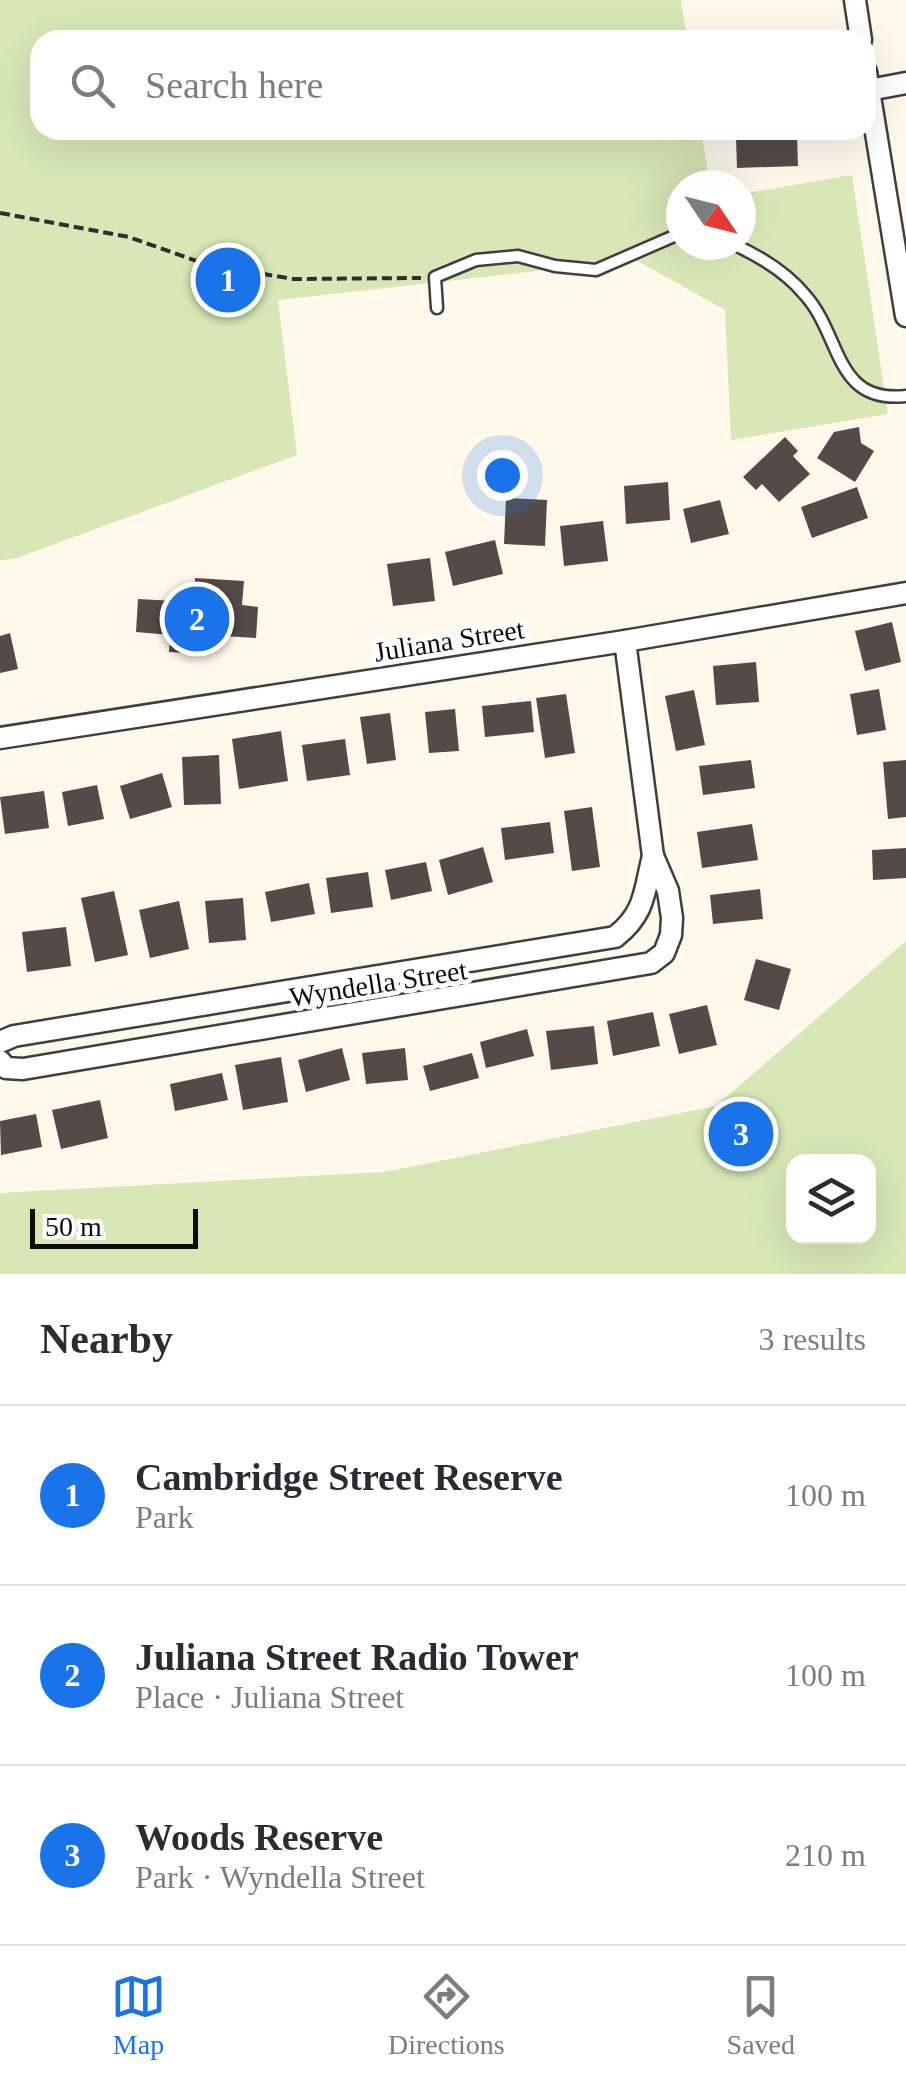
<!DOCTYPE html>
<html lang="en">
<head>
<meta charset="utf-8">
<style>
	body { margin:0; font-family:"Times New Roman",serif; background:#f2f2f3; color:#2b2b33 }
	.controls { position:absolute; right:30px; bottom:30px; display:grid; overflow:hidden; border-radius:20px; box-shadow:0 10px 40px #0002 }
	.controls button { width:90px; height:90px; display:grid; place-items:center; padding:0; border:0; border-bottom:2px solid #e1e1e2; background:#fff; color:#2b2b33; font:50px sans-serif }
	.compass { position:absolute; left:666px; top:170px; width:90px; height:90px; border-radius:50%; background:#fff; box-shadow:0 10px 40px #0002; rotate:125deg }
	.scale { position:absolute; left:30px; bottom:25px; width:168px; box-sizing:border-box; padding-left:10px; border:5px solid #0c0c0c; border-top:0; font-size:28px; line-height:35px; white-space:nowrap; color:#0c0c0c; -webkit-text-stroke:8px #fff; paint-order:stroke }
	.you { position:absolute; left:502px; top:475px; width:35px; height:35px; margin:-25px; border:8px solid #fff; border-radius:50%; background:#1a73e8; box-shadow:0 0 0 15px #1a73e833 }
	.badge { display:grid; place-items:center; width:65px; height:65px; border-radius:50%; background:#1a73e8; color:#fff; font-size:32px; font-weight:700 }
	.pin { position:absolute; translate:-50% -50%; border:5px solid #fff; box-shadow:0 2px 10px #0006 }
	.list { margin:0; padding:0; list-style:none }
	h2 { display:flex; justify-content:space-between; align-items:center; height:130px; margin:0; padding:0 40px; font-size:42px }
	h2 small { font-size:32px; font-weight:400; color:#7c7c81 }
	.list li { display:grid; grid-template-columns:65px 1fr auto; gap:30px; align-items:center; box-sizing:border-box; height:180px; padding:0 40px; border-top:2px solid #e1e1e2 }
	.list b { display:block; font-size:38px; white-space:nowrap }
	.list p { margin:0; font-size:32px; white-space:nowrap; color:#7c7c81 }
	.list em { font-size:32px; font-style:normal; color:#7c7c81 }
	.icon { flex:none; width:55px; height:55px; fill:none; stroke:currentColor; stroke-width:2; stroke-linecap:round; stroke-linejoin:round }
	.map { position:relative; flex:none; width:906px; height:1274px; overflow:hidden }
	.search { position:absolute; background:#fff; box-shadow:0 10px 40px #0002; left:30px; right:30px; top:30px; height:110px; display:flex; align-items:center; gap:25px; box-sizing:border-box; padding:0 35px; border-radius:30px; color:#7c7c81; font-size:38px }
	.sheet { height:670px; background:#fff }
	nav { display:flex; justify-content:space-around; align-items:center; box-sizing:border-box; height:140px; border-top:2px solid #e1e1e2; background:#fff; font-size:28px; color:#7c7c81 }
	nav a { display:grid; justify-items:center; gap:5px }
	nav .on { color:#1a73e8 }
	.map>svg:first-child { display:block }
</style>
</head>
<body>
<div class="map">
<svg width="906" height="1274" viewBox="0 0 906 1274">
	<rect width="100%" height="100%" fill="#fff8eb"/>
	<!-- green -->
	<g fill="#d7e8b6" fill-rule="evenodd">
		<polygon points="0,0 681,0 687,40 40,40 40,130 701,130 710,185 681,185 681,245 741,245 741,194 852,175 888,414 731,440 725,310 636,260 278,300 297,455 17,558 0,561"/>
		<path d="M906 941V1274H0V1193L384 1172 716 1106ZM794 1162H868V1236H794Z"/>
	</g>
	<!-- building -->
	<g fill="#544b49">
		<polygon points="797,136 798,166 737,168 736,138"/>
		<polygon points="859,427 861,443 874,451 855,482 817,458 834,432"/>
		<polygon points="785,437 798,451 793,456 810,474 779,502 762,484 756,490 743,477"/>
		<polygon points="668,482 670,520 626,524 624,486"/>
		<polygon points="857,487 868,518 812,538 801,507"/>
		<polygon points="506,498 547,500 545,546 504,544"/>
		<polygon points="720,500 729,534 691,543 683,509"/>
		<polygon points="603,521 608,561 564,566 560,526"/>
		<polygon points="495,540 503,574 453,586 445,552"/>
		<polygon points="430,558 435,601 393,606 387,564"/>
		<polygon points="195,578 244,581 242,605 258,607 256,638 207,635 206,654 169,652 170,635 136,632 138,599 194,602"/>
		<polygon points="892,622 901,662 865,671 855,631"/>
		<polygon points="10,633 18,669 0,673 0,636"/>
		<polygon points="756,662 759,702 716,705 713,666"/>
		<polygon points="879,689 886,730 857,735 850,694"/>
		<polygon points="694,690 705,745 676,751 665,696"/>
		<polygon points="566,694 575,753 545,758 536,698"/>
		<polygon points="531,701 534,732 485,737 482,706"/>
		<polygon points="455,709 459,751 429,753 425,712"/>
		<polygon points="390,713 396,760 367,764 360,717"/>
		<polygon points="281,731 288,781 239,789 232,739"/>
		<polygon points="345,739 350,775 307,781 302,745"/>
		<polygon points="219,755 221,804 184,805 182,757"/>
		<polygon points="751,760 755,788 703,795 699,766"/>
		<polygon points="906,760 906,817 888,819 883,762"/>
		<polygon points="162,773 172,807 130,819 120,786"/>
		<polygon points="97,785 104,819 68,826 62,792"/>
		<polygon points="44,791 49,828 5,834 0,797"/>
		<polygon points="592,807 600,867 572,871 564,811"/>
		<polygon points="550,822 554,853 505,860 501,828"/>
		<polygon points="752,824 758,860 702,868 697,832"/>
		<polygon points="483,847 493,882 448,895 439,860"/>
		<polygon points="906,848 906,878 873,880 872,850"/>
		<polygon points="426,862 432,891 391,900 385,870"/>
		<polygon points="368,872 373,907 331,913 326,878"/>
		<polygon points="309,883 315,914 271,922 265,892"/>
		<polygon points="760,889 763,919 713,924 710,895"/>
		<polygon points="114,891 128,955 95,962 81,898"/>
		<polygon points="243,898 246,940 209,943 205,901"/>
		<polygon points="179,901 189,949 150,958 139,910"/>
		<polygon points="66,927 71,966 27,972 22,932"/>
		<polygon points="756,959 791,969 779,1010 744,1000"/>
		<polygon points="707,1005 717,1045 679,1054 669,1014"/>
		<polygon points="653,1012 660,1046 613,1056 607,1021"/>
		<polygon points="594,1026 598,1064 551,1070 546,1031"/>
		<polygon points="527,1029 534,1056 486,1068 480,1042"/>
		<polygon points="342,1048 350,1080 306,1092 298,1060"/>
		<polygon points="405,1048 408,1080 366,1084 362,1053"/>
		<polygon points="472,1053 479,1078 430,1091 423,1066"/>
		<polygon points="281,1057 288,1102 243,1110 235,1065"/>
		<polygon points="222,1073 228,1100 175,1111 170,1084"/>
		<polygon points="100,1100 108,1138 61,1149 52,1110"/>
		<polygon points="36,1114 42,1147 1,1155 0,1121"/>
	</g>
	<g fill="none" stroke-linecap="round" stroke-linejoin="round">
		<!-- lane casing -->
		<g stroke="#3f3f3f" stroke-width="15">
			<g id="lane">
				<path d="M735 245C761 257 787 273 805 295 842 336 834 404 906 396"/>
				<polyline points="437,308 435,277 476,260 518,256 555,266 596,270 681,233"/>
			</g>
		</g>
		<!-- street casing -->
		<g stroke="#3f3f3f" stroke-width="25">
			<g id="street">
				<polyline points="855,0 861,40"/>
				<polyline points="866,72 906,316"/>
				<polyline points="869,90 906,83"/>
				<polyline points="0,738 625,641 906,593"/>
				<path d="M0 1042 14 1036 615 937C646 913 644 891 653 856"/>
				<polyline points="0,1061 6,1068 23,1069 651,963 664,953 671,935 672,918 668,891 653,856 625,641"/>
			</g>
		</g>
		<!-- path -->
		<polyline stroke="#2e2e2e" stroke-width="4" stroke-dasharray="10 5" stroke-linecap="butt" points="0,213 129,237 208,265 294,279 421,278"/>
		<!-- lane -->
		<use href="#lane" stroke="#fff" stroke-width="10"/>
		<!-- street -->
		<use href="#street" stroke="#fff" stroke-width="20"/>
	</g>
	<g text-anchor="middle" stroke-width="10" stroke-linejoin="round" paint-order="stroke">
		<!-- street labels -->
		<g font-size="28" fill="#0c0c0c" stroke="#fff">
			<text transform="translate(449 640) rotate(-9)" y="10">Juliana Street</text>
			<text transform="translate(378 983) rotate(-9)" y="10">Wyndella Street</text>
		</g>
	</g>
</svg>
<div class="controls">
<button><svg class="icon" aria-label="layers" viewBox="0 0 24 24"><path d="M12 4l9 5-9 5-9-5zM3 14l9 5 9-5"/></svg></button>
</div>
<svg class="compass" viewBox="-18 -18 36 36"><path d="M0-13l5 13h-10z" fill="#e53935"/><path d="M0 13l5-13h-10z" fill="#7c7c81"/></svg>
<div class="scale">50 m</div>
<div class="you"></div>
<div class="pin badge" style="left:228px;top:280px">1</div>
<div class="pin badge" style="left:197px;top:619px">2</div>
<div class="pin badge" style="left:741px;top:1134px">3</div>
<div class="search"><svg class="icon" aria-label="search" viewBox="0 0 24 24"><circle cx="10" cy="10" r="6"/><path d="M15 15l6 6"/></svg>Search here</div>
</div>
<section class="sheet">
<h2>Nearby<small>3 results</small></h2>
<ul class="list">
<li><span class="badge">1</span><div><b>Cambridge Street Reserve</b><p>Park</p></div><em>100 m</em></li>
<li><span class="badge">2</span><div><b>Juliana Street Radio Tower</b><p>Place · Juliana Street</p></div><em>100 m</em></li>
<li><span class="badge">3</span><div><b>Woods Reserve</b><p>Park · Wyndella Street</p></div><em>210 m</em></li>
</ul>
</section>
<nav>
<a class="on"><svg class="icon" aria-label="map" viewBox="0 0 24 24"><path d="M3 6l6-2 6 2 6-2v14l-6 2-6-2-6 2zM9 4v14M15 6v14"/></svg>Map</a>
<a><svg class="icon" aria-label="directions" viewBox="0 0 24 24"><path d="M12 3l9 9-9 9-9-9zM9 14v-3h6M13 9l2 2-2 2"/></svg>Directions</a>
<a><svg class="icon" aria-label="saved" viewBox="0 0 24 24"><path d="M7 4h10v16l-5-4-5 4z"/></svg>Saved</a>
</nav>
</body>
</html>
